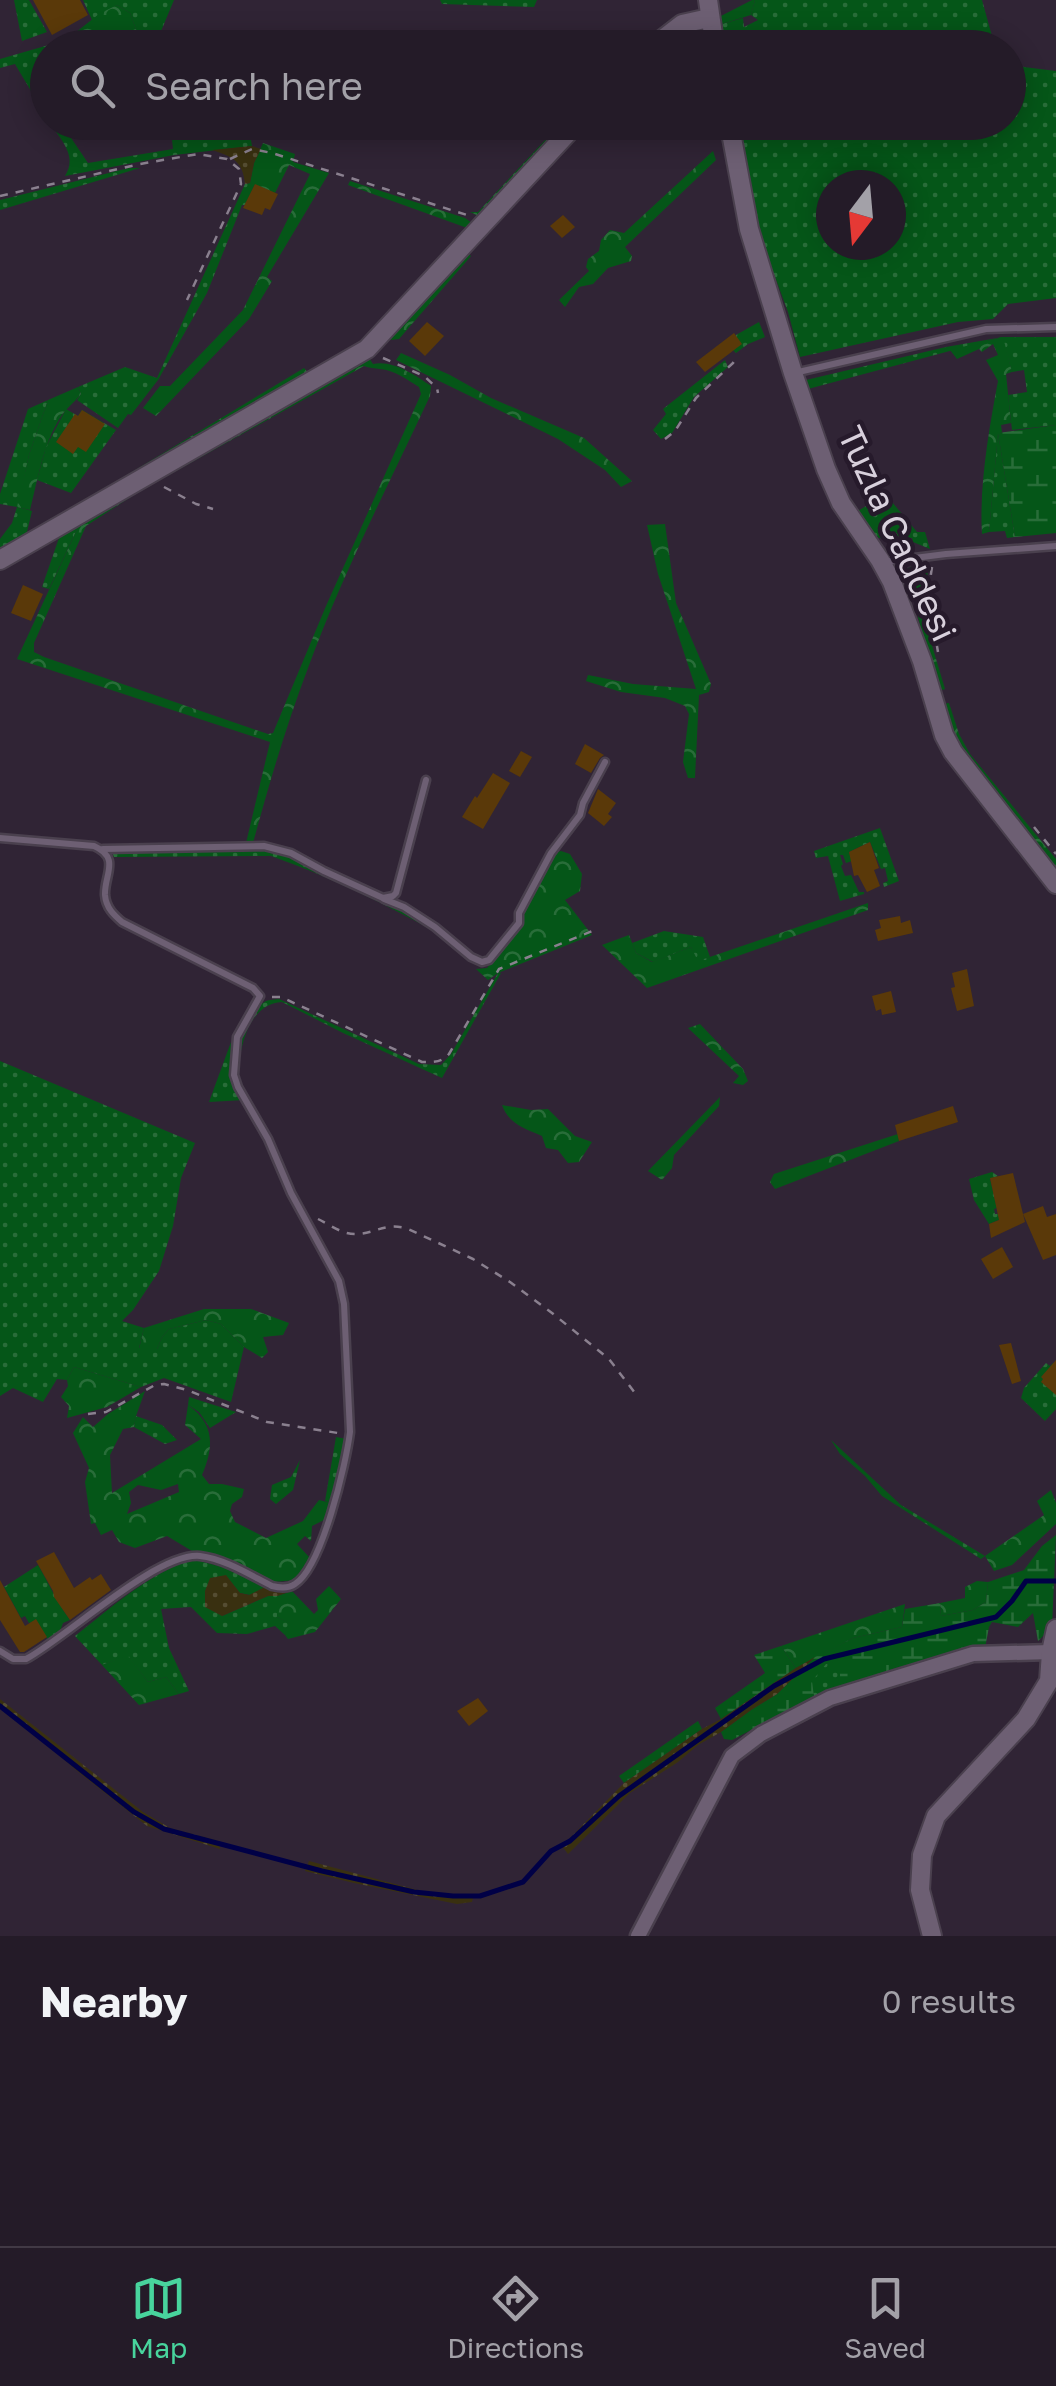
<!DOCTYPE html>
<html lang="en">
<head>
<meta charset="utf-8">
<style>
	body { margin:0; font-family:"Golos Text",sans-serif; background:#302834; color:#f1f3f6 }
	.compass { position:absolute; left:816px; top:170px; width:90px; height:90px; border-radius:50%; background:#241b28; box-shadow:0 5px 25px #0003; rotate:196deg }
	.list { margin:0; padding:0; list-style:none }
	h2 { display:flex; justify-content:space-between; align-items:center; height:130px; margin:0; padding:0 40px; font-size:42px }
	h2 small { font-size:32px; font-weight:400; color:#a3a1a8 }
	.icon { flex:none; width:55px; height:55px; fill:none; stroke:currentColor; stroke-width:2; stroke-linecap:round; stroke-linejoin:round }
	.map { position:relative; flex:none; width:1056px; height:1936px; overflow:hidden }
	.search { position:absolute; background:#241b28; box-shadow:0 5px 25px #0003; left:30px; right:30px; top:30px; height:110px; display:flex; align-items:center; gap:25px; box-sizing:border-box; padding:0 35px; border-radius:55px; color:#a3a1a8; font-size:38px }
	.sheet { height:310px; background:#241b28 }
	nav { display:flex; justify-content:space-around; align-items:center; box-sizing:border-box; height:140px; border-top:2px solid #413945; background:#241b28; font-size:28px; color:#a3a1a8 }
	nav a { display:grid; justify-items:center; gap:5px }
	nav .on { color:#48d49d }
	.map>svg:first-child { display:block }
</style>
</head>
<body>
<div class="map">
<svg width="1056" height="1936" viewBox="0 0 1056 1936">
	<defs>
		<pattern id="green-dots" width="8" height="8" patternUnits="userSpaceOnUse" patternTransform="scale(2.5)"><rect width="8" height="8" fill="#055618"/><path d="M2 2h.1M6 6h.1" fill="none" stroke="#296d39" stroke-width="1.8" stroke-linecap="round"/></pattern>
		<pattern id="forest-crowns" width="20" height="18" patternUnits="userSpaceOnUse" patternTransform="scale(2.5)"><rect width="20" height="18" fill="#055618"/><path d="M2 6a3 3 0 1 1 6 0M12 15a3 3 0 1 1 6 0" fill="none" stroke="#296d39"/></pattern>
		<pattern id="wetland-marsh" width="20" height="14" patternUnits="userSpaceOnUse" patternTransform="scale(2.5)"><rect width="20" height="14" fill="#055618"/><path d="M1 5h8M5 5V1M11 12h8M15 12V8" fill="none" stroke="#296d39"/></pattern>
		<pattern id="sand-dots" width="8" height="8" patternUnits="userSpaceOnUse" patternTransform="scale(2.5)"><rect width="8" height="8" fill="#393010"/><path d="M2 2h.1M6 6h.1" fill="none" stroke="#554d32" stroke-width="1.8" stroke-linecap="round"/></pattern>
	</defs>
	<rect width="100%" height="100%" fill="#302435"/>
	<!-- green -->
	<g fill="url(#green-dots)" fill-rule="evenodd">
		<polygon points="14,0 29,0 47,32 22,41"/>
		<polygon points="83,0 174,0 154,48 137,32 130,13 117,5 92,20"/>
		<polygon points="440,0 537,0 534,7 442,4"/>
		<polygon points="755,0 982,0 995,47 725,47 722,24 743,18 744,27 758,20 751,15"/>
		<polygon points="66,40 75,47 48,48 47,118 15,64 0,68 0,59"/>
		<path d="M1009 65 1056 71V298L1008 304 993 319 958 322 800 357 788 312 756 226 738 123 1008 122ZM831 185H891V245H831Z"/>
		<path d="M50 123H61L88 163 173 149 172 140 185 123H248L252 146 174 155 65 176C78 156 61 140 50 123Z"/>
		<polygon points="561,123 571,123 483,218 470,212 478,212"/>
		<polygon points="129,168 140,168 0,210 0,200"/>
		<polygon points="250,183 255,184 245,205 242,205 207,293 158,380 131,415 128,414 118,428 77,400 81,394 78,387 125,367 157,378 245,184"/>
		<polygon points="759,322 765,337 748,344 736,353 733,350 736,335"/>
		<polygon points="1002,337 808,389 806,380 946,347 1003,337 1056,337 1056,425 1012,430 1008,395 1027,392 1024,370 1012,372"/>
		<polygon points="725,360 728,367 694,397 672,433 661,439 653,430 666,414 663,409"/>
		<polygon points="48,400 29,455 18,507 32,511 25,540 0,554 0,539 12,523 17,507 0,504 0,494 28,409"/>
		<polygon points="66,409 78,416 82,410 116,430 71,493 37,480 46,447"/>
		<polygon points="998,433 1015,537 1007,538 1005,531 989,532"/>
		<polygon points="878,499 892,502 917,532 925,532 930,549 913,542 912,538 901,539 900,536 879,538 865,527 856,512"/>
		<polygon points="80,523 49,589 42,587 60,535"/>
		<path d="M926 559C930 572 925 589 925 603L915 605 907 569Z"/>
		<polygon points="880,828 899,881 884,887 883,883 888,881 885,868 881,869 870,842 849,852 852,861 846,863 843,855 840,855 843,864 841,866 845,876 851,875 859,892 864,892 864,894 840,901 828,856 816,858 814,851"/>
		<path d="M263 850 288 855 340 882 405 909 441 935C387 905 329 876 271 856L114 857 112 852Z"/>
		<polygon points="664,931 703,937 710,957 697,962 691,947 653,962 636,953 632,943"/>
		<path d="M498 973H501L442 1078 343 1033 282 1002C247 1004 239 1050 238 1079 231 1056 241 1035 253 1016 256 1012 259 1005 263 1003 268 999 273 1000 279 999L419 1064 441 1065 451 1054Z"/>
		<polygon points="231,1042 233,1054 232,1073 244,1100 209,1102"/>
		<polygon points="0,1061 195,1143 181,1178 173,1226 159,1271 133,1310 122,1321 144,1328 139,1348 157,1349 162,1337 169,1329 206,1320 221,1324 244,1347 231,1402 164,1378 141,1387 74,1367 67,1380 57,1379 43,1402 13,1388 0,1396"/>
		<polygon points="992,1172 998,1176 990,1179 997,1208 994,1209 995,1214 999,1214 1001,1219 989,1224 974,1200 969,1179"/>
		<polygon points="1046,1363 1050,1366 1053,1363 1056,1365 1056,1409 1045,1421 1021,1398 1024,1388"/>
		<polygon points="189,1397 236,1412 210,1428 199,1412 188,1405"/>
		<polygon points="136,1416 162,1425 177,1440 165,1444 134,1427"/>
		<polygon points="336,1437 347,1439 331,1503 325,1501"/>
		<polygon points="831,1440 901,1505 985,1556 981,1559 882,1496 865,1476 840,1454"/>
		<polygon points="300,1460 293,1490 276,1504 270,1499 272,1485 291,1477"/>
		<path d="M193 1559 236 1571 267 1586 250 1595 240 1593 226 1576 222 1616 268 1596H277V1617L290 1623 285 1635 275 1626 247 1634 217 1633 191 1607 161 1609 169 1648 189 1691 179 1694 166 1677 148 1682 128 1656 102 1665 75 1636C112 1607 148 1574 193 1559Z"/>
		<path d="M38 1565C49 1584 57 1602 70 1620L63 1623 60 1631 48 1640 36 1620 29 1623 25 1616 21 1618 4 1587Z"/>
		<polygon points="840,1660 840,1687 814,1697 811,1681 825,1664"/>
	</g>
	<!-- forest -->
	<g fill="url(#forest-crowns)" fill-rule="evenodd">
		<polygon points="752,0 755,0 751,15 722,24 719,17"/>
		<polygon points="117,5 130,13 137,32 153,47 122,47 116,42 88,37 78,47 66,40 99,14"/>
		<polygon points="263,143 295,154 293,162 329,173 267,277 272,281 249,319 156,416 143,408 160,386 170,386 243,310 310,174 289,165 275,193 250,183 254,163"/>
		<polygon points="713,151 716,160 625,247 632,256 631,261 608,268 593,284 579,287 565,307 559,300 589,271 586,267 588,259 599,251 601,240 610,230 624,233"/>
		<polygon points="350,181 465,218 475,225 470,229 348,185"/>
		<polygon points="465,251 471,256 399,339 391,340 389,334"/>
		<path d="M1003 337 1012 372 1006 374 1011 423 1001 425 1002 432 998 434 989 532 982 534C979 486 989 429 998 381L986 360 998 355 993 344 982 352 979 349 957 359 950 350Z"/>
		<polygon points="401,353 450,375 491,398 584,438 632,481 621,487 605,470 558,439 396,360"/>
		<path d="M367 355 373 364C393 360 415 375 431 386L430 396C388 486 342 575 308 668 286 726 269 784 253 843H246L270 742 17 659 80 523 139 484 146 487 86 526 34 643V652L44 657 268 734 273 733 326 606 421 394 419 387C408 380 394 370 380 369 375 368 369 368 364 366L167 476 162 471Z"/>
		<polygon points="304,368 311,376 92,501 89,498"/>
		<path d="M78 387 81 394C74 403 66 408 60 418 43 445 38 479 30 510L17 507 29 455 48 400Z"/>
		<polygon points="665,524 676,603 711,684 709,692 699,695 695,778 688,778 683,762 689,714 685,706 665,698 621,692 586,681 588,675 633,684 696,689 658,574 647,525"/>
		<polygon points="925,603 928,632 945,689 937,692 915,605"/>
		<polygon points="949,703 959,734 970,754 1056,859 1056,871 952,738 942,704"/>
		<polygon points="561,851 570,854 582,874 580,891 565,900 592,935 498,973 488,980 476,969 487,968 523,922 521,914 552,854"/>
		<polygon points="868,903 868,910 647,988 602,945 629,935 636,953 652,962 691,947 698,961"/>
		<polygon points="700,1024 743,1069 748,1081 743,1085 733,1083 739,1076 688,1028"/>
		<polygon points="720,1097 719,1106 674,1155 672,1168 662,1180 648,1171"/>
		<path d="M502 1105 531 1110 548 1109 575 1136 592 1142 579 1162 568 1163 558 1150 546 1148 542 1136C524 1128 509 1124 502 1105Z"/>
		<polygon points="898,1134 899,1141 775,1189 770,1182 774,1174"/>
		<polygon points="204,1309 251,1309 289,1323 283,1335 263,1337 268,1352 262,1358 244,1347 221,1324 206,1320 169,1329 162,1337 157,1349 148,1355 139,1349 144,1328"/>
		<polygon points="74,1367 141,1387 107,1407 67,1418 69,1406 61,1397 68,1386 67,1380"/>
		<path d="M145 1391 136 1416 134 1427 123 1429 110 1455 112 1493 201 1439 185 1425 188 1405C215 1424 214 1447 202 1475L209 1484H222L244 1489 242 1497 232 1504 230 1511 235 1522 266 1538 303 1521 319 1500 331 1503 326 1519 312 1526 311 1541 305 1536 297 1544 310 1558 307 1567 296 1580 273 1582 214 1556 192 1551 167 1536 135 1548 119 1542 112 1530 101 1535 95 1523 91 1524 85 1482 89 1468 73 1433 83 1417 93 1427 108 1414ZM178 1484 179 1492 127 1514 131 1503 129 1492 138 1485 161 1490Z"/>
		<polygon points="1051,1490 1056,1503 1056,1524 1012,1565 994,1571 985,1556 1044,1515 1037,1501"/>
		<polygon points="977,1581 988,1582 986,1602 973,1610 941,1616 940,1603 965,1598 965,1587"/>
		<polygon points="329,1586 341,1599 315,1632 288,1639 285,1635 289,1623 277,1617 277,1596 292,1591 314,1614 318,1610 316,1599"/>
		<polygon points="905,1604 902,1627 853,1638 796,1668 781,1646"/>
		<polygon points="128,1655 148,1682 166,1677 179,1694 139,1705 102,1665"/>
	</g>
	<!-- wetland -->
	<g fill="url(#wetland-marsh)">
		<polygon points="1056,425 1056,533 1015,537 998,433"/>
		<polygon points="1056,1535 1052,1627 1038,1641 1033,1613 1018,1627 992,1622 989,1627 985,1648 899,1667 840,1687 840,1661 826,1664 812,1681 814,1697 732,1740 724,1739 721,1732 751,1710 777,1694 815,1657 853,1638 902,1627 905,1609 940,1603 941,1616 973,1610 986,1602 988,1582 1024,1570 1042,1546"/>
		<polygon points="781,1646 796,1668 721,1719 715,1708 765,1673 754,1655"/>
		<polygon points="698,1721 702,1729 624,1783 619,1776"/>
	</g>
	<!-- sand -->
	<g fill="url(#sand-dots)">
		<path d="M252 146 261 149 254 163 250 183 245 184C243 161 233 157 212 150Z"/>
		<polygon points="226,1575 240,1593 249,1595 267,1586 292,1591 277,1596 268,1596 222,1616 205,1607 205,1591 210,1578"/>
		<polygon points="815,1657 777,1694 751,1710 721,1732 698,1745 678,1762 630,1793 568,1854 562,1846 624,1783 702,1729 721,1719 796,1668"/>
		<polygon points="0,1699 143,1812 170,1828 219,1841 220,1849 147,1826 76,1770 18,1719 0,1709"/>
		<polygon points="309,1861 440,1896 474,1894 472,1902 457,1904 354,1883 305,1871"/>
	</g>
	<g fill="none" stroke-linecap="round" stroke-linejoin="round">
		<!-- stream -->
		<polyline stroke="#000046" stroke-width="5" points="0,1706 134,1812 164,1829 322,1871 414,1892 453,1896 480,1896 523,1882 551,1851 570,1841 619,1796 774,1686 824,1659 996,1617 1012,1601 1026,1581 1056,1581"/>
	</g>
	<!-- building -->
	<g fill="#5a3909">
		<polygon points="33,0 80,0 88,15 52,35"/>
		<polygon points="255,184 278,194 270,210 265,208 262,215 243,208"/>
		<polygon points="563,215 575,227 562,238 550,226"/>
		<polygon points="427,322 444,336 425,356 409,341"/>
		<polygon points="734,333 742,344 705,372 696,362"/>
		<polygon points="82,410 105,424 86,452 78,447 73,454 56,442 75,414 78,416"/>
		<polygon points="23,585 43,594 31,621 11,613"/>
		<polygon points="585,744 604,755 600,758 591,773 575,764"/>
		<polygon points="521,751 532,757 520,777 509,771"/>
		<polygon points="493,773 510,783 483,829 462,817 475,796 477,798"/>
		<polygon points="598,789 616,803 608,814 612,817 604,826 588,813"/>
		<polygon points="870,842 879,868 874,870 880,886 867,892 858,875 854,876 849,852"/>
		<polygon points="900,916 901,923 910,920 913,933 878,941 875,930 881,928 879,920"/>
		<polygon points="967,969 974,1006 957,1011 951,988 955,987 952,973"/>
		<polygon points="891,991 896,1012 882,1015 881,1009 876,1011 872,996"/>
		<polygon points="953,1106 958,1122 899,1141 895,1125"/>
		<polygon points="1013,1173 1025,1222 991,1238 989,1224 999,1220 990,1178"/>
		<polygon points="1043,1206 1047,1217 1056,1214 1056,1255 1043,1260 1023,1214"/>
		<polygon points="1002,1247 1013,1267 993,1279 981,1259"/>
		<polygon points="1011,1343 1021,1381 1012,1384 999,1345"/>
		<polygon points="1056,1360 1056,1395 1041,1382 1043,1379 1041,1377"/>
		<polygon points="54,1552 74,1588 90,1577 92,1580 101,1574 111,1590 70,1620 54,1597 53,1591 36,1561"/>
		<polygon points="0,1580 25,1626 36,1619 47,1637 24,1652 20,1652 0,1620"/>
		<polygon points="478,1698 488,1711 469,1726 457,1711"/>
	</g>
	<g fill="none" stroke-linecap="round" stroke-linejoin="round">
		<!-- lane casing -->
		<g stroke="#4a404e" stroke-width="11">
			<g id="lane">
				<polyline points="794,373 986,329 1056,327"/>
				<polyline points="883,562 946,554 1056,546"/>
				<path d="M0 838 94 846C121 858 104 875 105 895 106 908 114 915 122 922L253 988 260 996 237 1037 234 1075 238 1087 268 1139 291 1193 339 1281 344 1304 350 1432C346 1464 322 1567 295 1584 288 1589 280 1588 272 1586 250 1575 225 1559 200 1556 157 1552 67 1637 26 1659H13L0 1651"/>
				<polyline points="103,849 264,846 291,853 324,871 383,898 393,896 396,893 426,780"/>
				<polyline points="384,899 404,907 435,927 471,957 482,962 489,960 519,923 519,913 551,853 580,815 583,803 605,762"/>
			</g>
		</g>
		<!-- street casing -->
		<g stroke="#4a404e" stroke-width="19">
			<polyline id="street" points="638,1936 732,1756 761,1734 830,1698 973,1654 1051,1652"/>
		</g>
		<!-- secondary casing -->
		<g stroke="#4a404e" stroke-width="22">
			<g id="secondary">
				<polyline points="708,0 715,48"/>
				<polyline points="651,48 682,24 709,18"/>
				<polyline points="729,122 749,229 793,373 826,469 841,503 880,560 892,582 922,661 944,735 953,752 1056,884"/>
				<polyline points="0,560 367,349 578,122"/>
				<polyline points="932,1936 920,1890 922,1855 936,1816 1026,1719 1049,1681 1051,1652 1056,1629"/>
			</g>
		</g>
		<!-- path -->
		<g stroke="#8a808f" stroke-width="2.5" stroke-dasharray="8 8" stroke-linecap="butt">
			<polyline points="230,159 252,149 272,153 470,216"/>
			<polyline points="0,196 140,164 198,154 227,159 239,169 241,184 187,300"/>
			<polyline points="383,358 424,376 437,388 438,393"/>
			<polyline points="665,439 675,431 696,398 733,363 736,358"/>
			<polyline points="164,487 196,504 213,509"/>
			<polyline points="932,567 928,594 938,652"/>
			<polyline points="1034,827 1056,854"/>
			<path d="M272 997H281L422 1062C434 1062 441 1063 449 1054L499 969 597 929"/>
			<path d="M318 1219C330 1225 343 1235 357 1234 377 1233 383 1223 406 1228L473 1259 510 1282 552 1313 609 1359 635 1393"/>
			<polyline points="88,1414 106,1412 155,1385 164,1384 187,1390 267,1422 338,1433"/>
		</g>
		<!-- lane -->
		<use href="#lane" stroke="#6d5f73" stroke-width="6"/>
		<!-- street -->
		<use href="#street" stroke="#6d5f73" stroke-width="14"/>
		<!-- secondary -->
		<use href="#secondary" stroke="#6d5f73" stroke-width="18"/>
	</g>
	<g text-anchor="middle" stroke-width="9" stroke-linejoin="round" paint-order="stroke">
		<!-- street labels -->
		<g font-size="35" fill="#d8d0dc" stroke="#261a2b">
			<text transform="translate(897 534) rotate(65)" y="12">Tuzla Caddesi</text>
		</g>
	</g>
</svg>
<svg class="compass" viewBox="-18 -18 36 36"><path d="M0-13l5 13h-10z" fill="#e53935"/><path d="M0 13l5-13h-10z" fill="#a3a1a8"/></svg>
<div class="search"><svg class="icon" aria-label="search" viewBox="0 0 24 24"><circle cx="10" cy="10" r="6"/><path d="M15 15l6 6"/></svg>Search here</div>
</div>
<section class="sheet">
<h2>Nearby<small>0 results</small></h2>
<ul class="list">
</ul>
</section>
<nav>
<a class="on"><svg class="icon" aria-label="map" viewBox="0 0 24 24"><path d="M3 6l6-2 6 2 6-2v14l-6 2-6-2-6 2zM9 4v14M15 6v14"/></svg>Map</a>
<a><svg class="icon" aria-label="directions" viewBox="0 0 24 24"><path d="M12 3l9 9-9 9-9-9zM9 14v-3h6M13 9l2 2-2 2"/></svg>Directions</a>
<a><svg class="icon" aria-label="saved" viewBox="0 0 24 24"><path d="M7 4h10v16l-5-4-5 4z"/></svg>Saved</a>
</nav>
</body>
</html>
